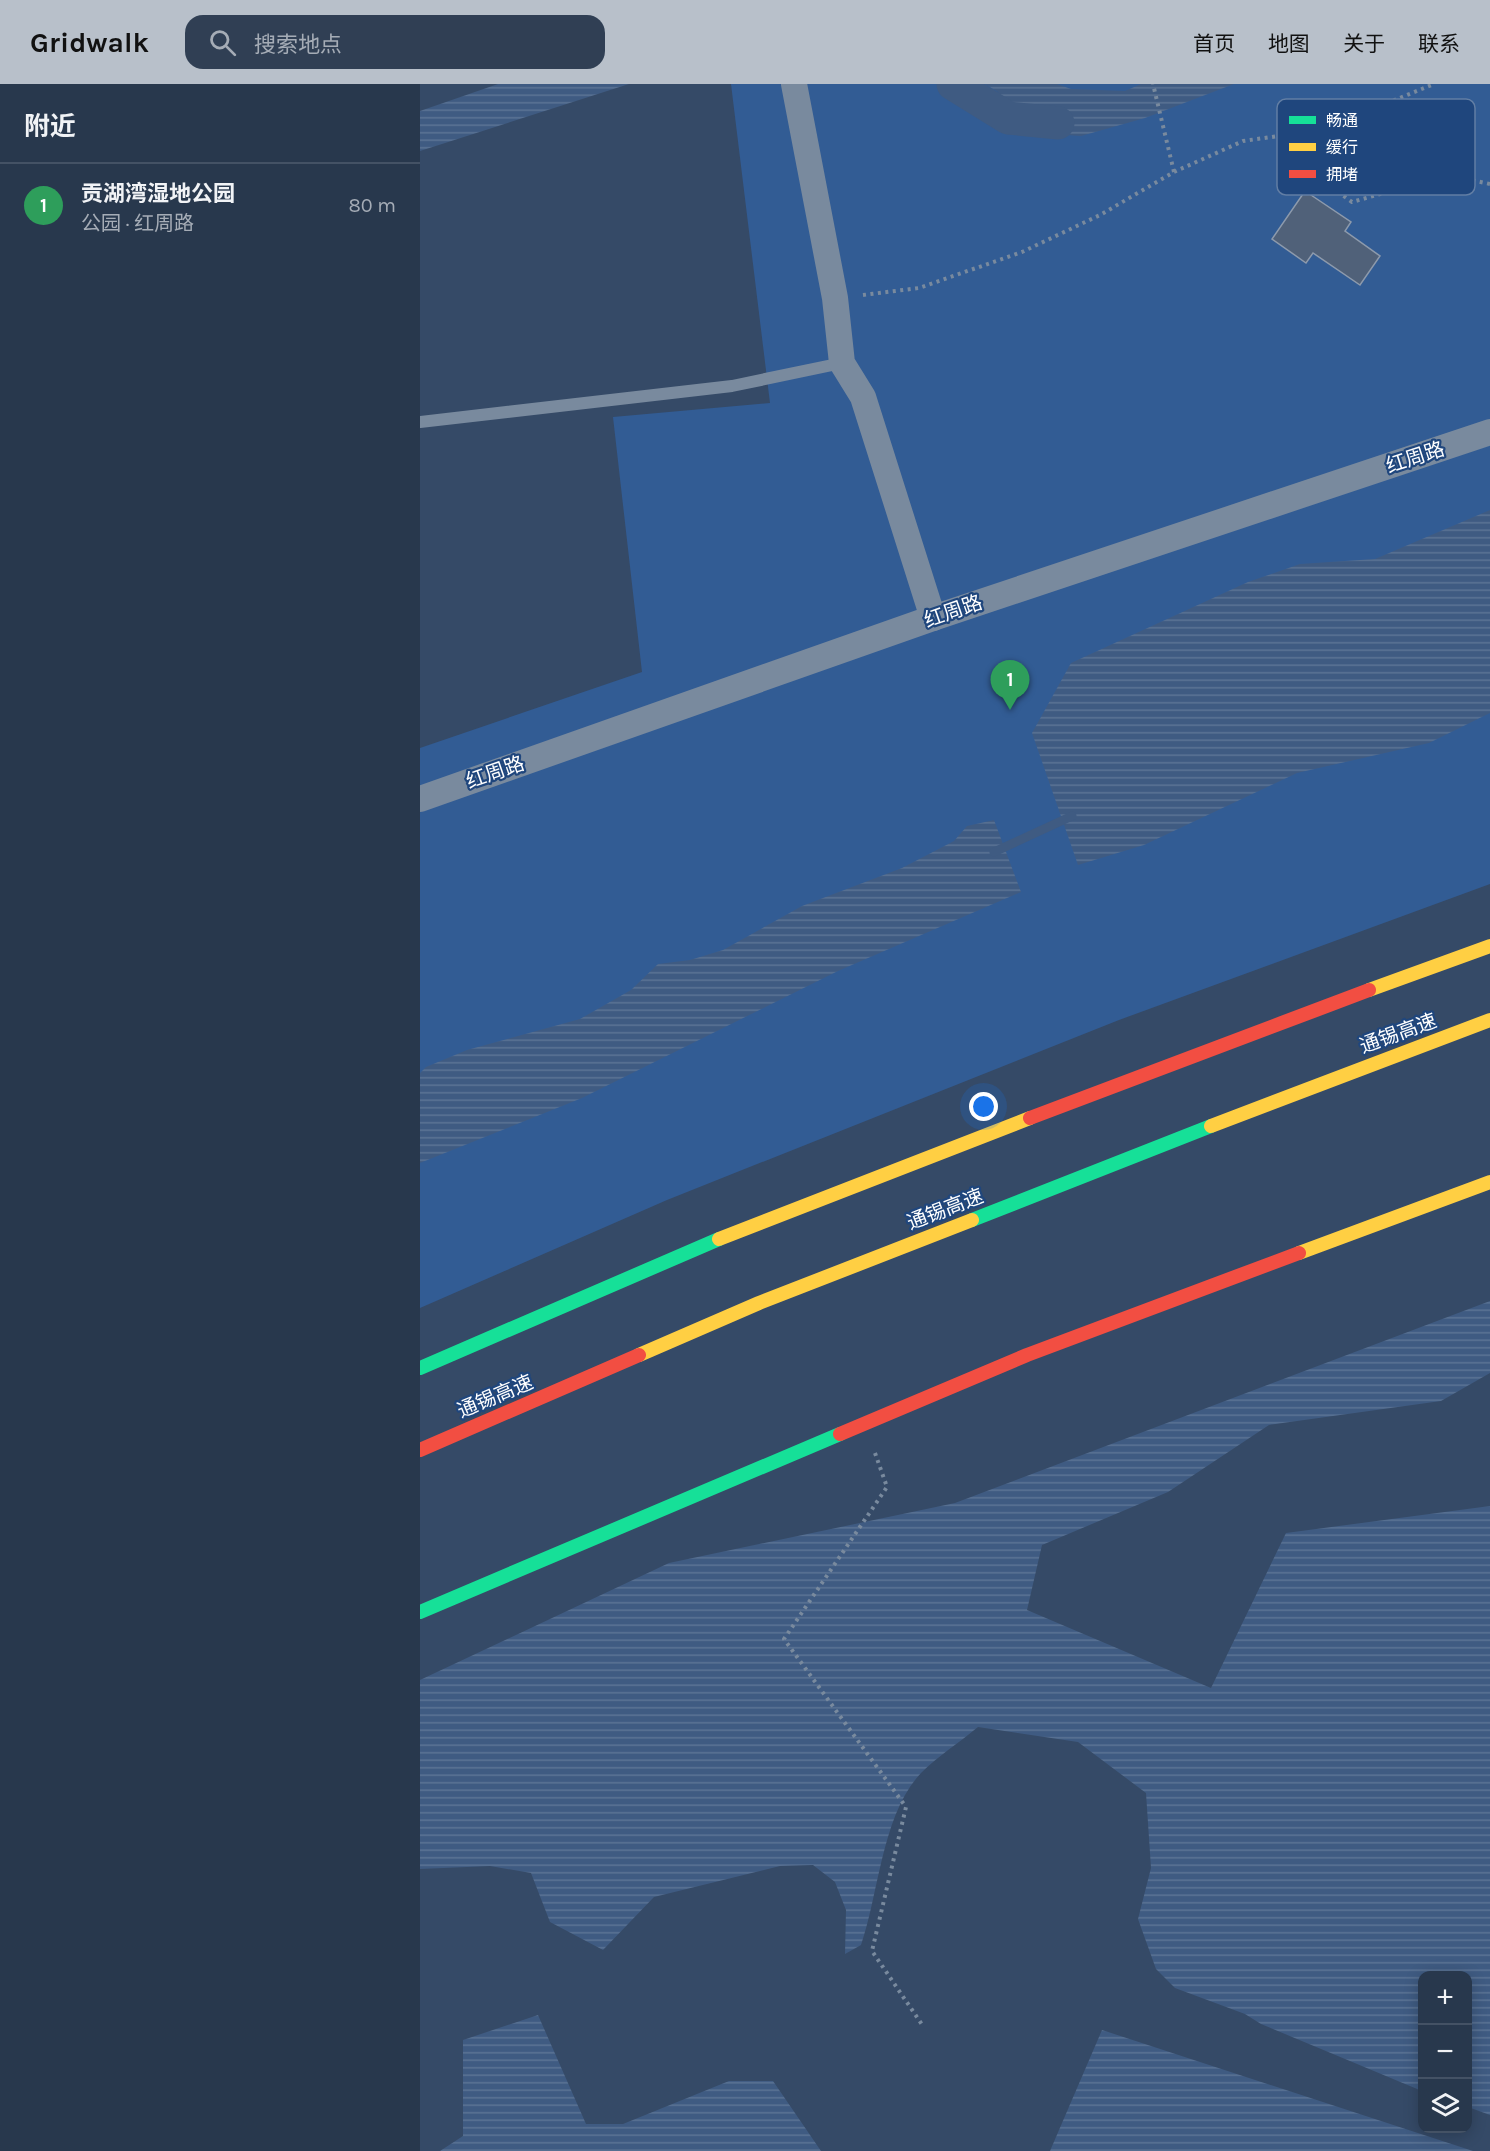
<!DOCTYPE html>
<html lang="zh">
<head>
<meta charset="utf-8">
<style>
	body { margin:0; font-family:Karla,"Noto Sans SC",sans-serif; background:#303f54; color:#f1f3f6 }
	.controls { position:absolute; right:18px; bottom:18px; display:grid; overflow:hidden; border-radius:12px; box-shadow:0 3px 15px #0003 }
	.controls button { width:54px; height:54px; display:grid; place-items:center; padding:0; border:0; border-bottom:2px solid #445265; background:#28384d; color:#f1f3f6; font:30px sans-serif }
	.you { position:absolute; left:564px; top:1023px; width:21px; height:21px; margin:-15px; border:4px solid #fff; border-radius:50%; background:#1a73e8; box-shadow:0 0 0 9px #1a73e833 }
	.badge { display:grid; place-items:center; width:39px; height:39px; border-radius:50%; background:#b8c0ca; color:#fff; font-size:20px; font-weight:700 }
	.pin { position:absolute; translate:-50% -50px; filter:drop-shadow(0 2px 3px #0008) }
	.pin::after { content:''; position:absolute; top:32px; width:21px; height:18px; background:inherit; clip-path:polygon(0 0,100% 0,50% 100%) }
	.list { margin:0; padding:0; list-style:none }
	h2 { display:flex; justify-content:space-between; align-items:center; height:78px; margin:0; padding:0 24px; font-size:26px }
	h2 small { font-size:20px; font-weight:400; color:#a5acb6 }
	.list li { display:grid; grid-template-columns:39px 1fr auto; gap:18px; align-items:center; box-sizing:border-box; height:84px; padding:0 24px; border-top:2px solid #445265 }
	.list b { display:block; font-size:22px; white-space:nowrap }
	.list p { margin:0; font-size:20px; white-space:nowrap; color:#a5acb6 }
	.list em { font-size:20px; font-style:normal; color:#a5acb6 }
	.icon { flex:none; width:33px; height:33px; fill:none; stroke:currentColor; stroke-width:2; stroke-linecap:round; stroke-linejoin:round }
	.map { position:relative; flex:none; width:1070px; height:2067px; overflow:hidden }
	header { display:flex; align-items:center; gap:36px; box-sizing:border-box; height:84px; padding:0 30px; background:#b8c0ca; color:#111 }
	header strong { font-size:28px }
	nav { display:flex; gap:33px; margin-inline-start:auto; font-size:21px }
	.search { width:420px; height:54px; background:#303f54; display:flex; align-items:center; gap:15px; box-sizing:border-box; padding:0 21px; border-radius:18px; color:#a5acb6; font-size:22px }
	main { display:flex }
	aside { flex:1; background:#28384d }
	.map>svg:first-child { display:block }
</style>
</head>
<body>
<header>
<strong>Gridwalk</strong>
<div class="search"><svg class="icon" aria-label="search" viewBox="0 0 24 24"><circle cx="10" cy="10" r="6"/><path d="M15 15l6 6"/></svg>搜索地点</div>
<nav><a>首页</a><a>地图</a><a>关于</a><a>联系</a></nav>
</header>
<main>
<aside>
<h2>附近<small></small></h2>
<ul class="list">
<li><span class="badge" style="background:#2e9e5b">1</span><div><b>贡湖湾湿地公园</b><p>公园 · 红周路</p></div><em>80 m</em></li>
</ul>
</aside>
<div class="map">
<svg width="1070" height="2067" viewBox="0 0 1070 2067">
	<defs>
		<pattern id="water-rules" width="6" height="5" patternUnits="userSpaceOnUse" patternTransform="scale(1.5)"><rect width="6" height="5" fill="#3f5b82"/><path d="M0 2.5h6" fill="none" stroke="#5c7495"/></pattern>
	</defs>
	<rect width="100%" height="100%" fill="#354a67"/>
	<!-- green -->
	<polygon fill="#325c94" points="311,0 1070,0 1070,800 699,936 247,1116 0,1224 0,664 222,588 193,333 350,319"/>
	<!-- water -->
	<g fill="url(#water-rules)">
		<polygon points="78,0 209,0 0,67 0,27"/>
		<polygon points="565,0 637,0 651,5 705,7 721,0 814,0 725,34 661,52 601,48 578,8"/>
		<polygon points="1070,426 1070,629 1009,659 877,689 724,761 658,781 612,649 651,579 828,498 880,480 955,475"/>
		<polygon points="574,736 601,808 418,887 162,1014 0,1079 0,989 6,983 47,966 160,935 211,906 238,880 270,876 303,866 382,822 482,784 534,757 547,742"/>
		<path d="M1070 1217V1289L1021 1317 849 1341 748 1408 622 1461 607 1526 791 1604 866 1449 1070 1422V2031L1048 2023V1892H1002V2007L841 1940 825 1930 755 1904 736 1885 718 1835 731 1784 726 1709 658 1658 558 1643C540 1658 518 1672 501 1689 462 1730 459 1809 441 1861L425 1870 426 1826 415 1798 393 1781 360 1782 234 1813 183 1866 130 1838 111 1789 70 1782 0 1785V1596L249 1479 535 1419Z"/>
		<polygon points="118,1931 166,2040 203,2040 309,1997 353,1997 401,2067 20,2067 43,2052 43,1956"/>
		<polygon points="682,1946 1053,2067 630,2067"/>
	</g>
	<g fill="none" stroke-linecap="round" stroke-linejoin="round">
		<!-- stream -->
		<polyline stroke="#3f5b82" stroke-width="9" points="574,768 652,732"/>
		<!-- canal -->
		<polyline stroke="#3f5b82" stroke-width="33" points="533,0 588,34 638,39"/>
	</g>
	<!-- building -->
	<polygon fill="#506179" stroke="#8d9aac" stroke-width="1.5" points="885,107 931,138 925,147 960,172 940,201 893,169 886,179 852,155"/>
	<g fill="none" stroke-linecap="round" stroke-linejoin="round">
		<!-- path -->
		<g stroke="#798a9e" stroke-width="4" stroke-dasharray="3 4.5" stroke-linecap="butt">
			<polyline points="880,48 890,88 932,118 1028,91 1070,100"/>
			<polyline points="754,88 823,57 901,46 1014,0"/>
			<polyline points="443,211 499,204 602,168 680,131 754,88 733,0"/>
			<polyline points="455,1369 467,1403 364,1555 486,1723 452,1867 503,1942"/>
		</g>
		<!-- lane -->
		<polyline stroke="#798a9e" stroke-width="12" points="0,338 312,302 422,279"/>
		<!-- street -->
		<g stroke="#798a9e" stroke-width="26">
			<polyline points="374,0 415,214 422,279 443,313 513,534"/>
			<polyline points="0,715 513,534 1070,348"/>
		</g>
		<!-- fast -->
		<g stroke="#16e098" stroke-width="14">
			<polyline points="552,1136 791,1042"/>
			<polyline points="0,1284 299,1155"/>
			<polyline points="0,1528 420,1350"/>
		</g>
		<!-- slow -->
		<g stroke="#ffcf43" stroke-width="14">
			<polyline points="949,906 1070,862"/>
			<polyline points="791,1042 1070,936"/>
			<polyline points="299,1155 610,1034"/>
			<polyline points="879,1169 1070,1098"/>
			<polyline points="219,1271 339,1219 552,1136"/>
		</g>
		<!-- jam -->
		<g stroke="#f24e42" stroke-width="14">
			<polyline points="610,1034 949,906"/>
			<polyline points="420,1350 607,1271 879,1169"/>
			<polyline points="0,1366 219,1271"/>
		</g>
	</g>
	<g text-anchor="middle" stroke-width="4.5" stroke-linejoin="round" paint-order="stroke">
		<!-- street labels -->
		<g font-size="20" fill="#fff" stroke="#1f467d">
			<text transform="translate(995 373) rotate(-18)" y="7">红周路</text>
			<text transform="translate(533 527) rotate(-19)" y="7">红周路</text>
			<text transform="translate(75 688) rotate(-19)" y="7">红周路</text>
			<text transform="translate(978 949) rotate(-20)" y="7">通锡高速</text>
			<text transform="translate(525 1125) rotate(-21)" y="7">通锡高速</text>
			<text transform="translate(75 1312) rotate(-23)" y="7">通锡高速</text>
		</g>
	</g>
	<!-- legend -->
	<rect x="857" y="15" width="198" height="96" rx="9" fill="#1f467d" stroke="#627ea4" stroke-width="1.5"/>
	<rect x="869" y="32" width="27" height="8" fill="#16e098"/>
	<rect x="869" y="59" width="27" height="8" fill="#ffcf43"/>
	<rect x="869" y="86" width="27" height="8" fill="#f24e42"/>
	<g font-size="16" fill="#fff">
		<text x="906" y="42">畅通</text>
		<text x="906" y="69">缓行</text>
		<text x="906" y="96">拥堵</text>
	</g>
</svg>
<div class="controls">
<button>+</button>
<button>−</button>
<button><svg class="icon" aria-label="layers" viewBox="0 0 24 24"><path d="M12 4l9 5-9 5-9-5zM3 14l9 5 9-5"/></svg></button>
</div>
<div class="you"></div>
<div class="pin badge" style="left:590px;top:626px;background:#2e9e5b">1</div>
</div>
</main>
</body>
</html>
